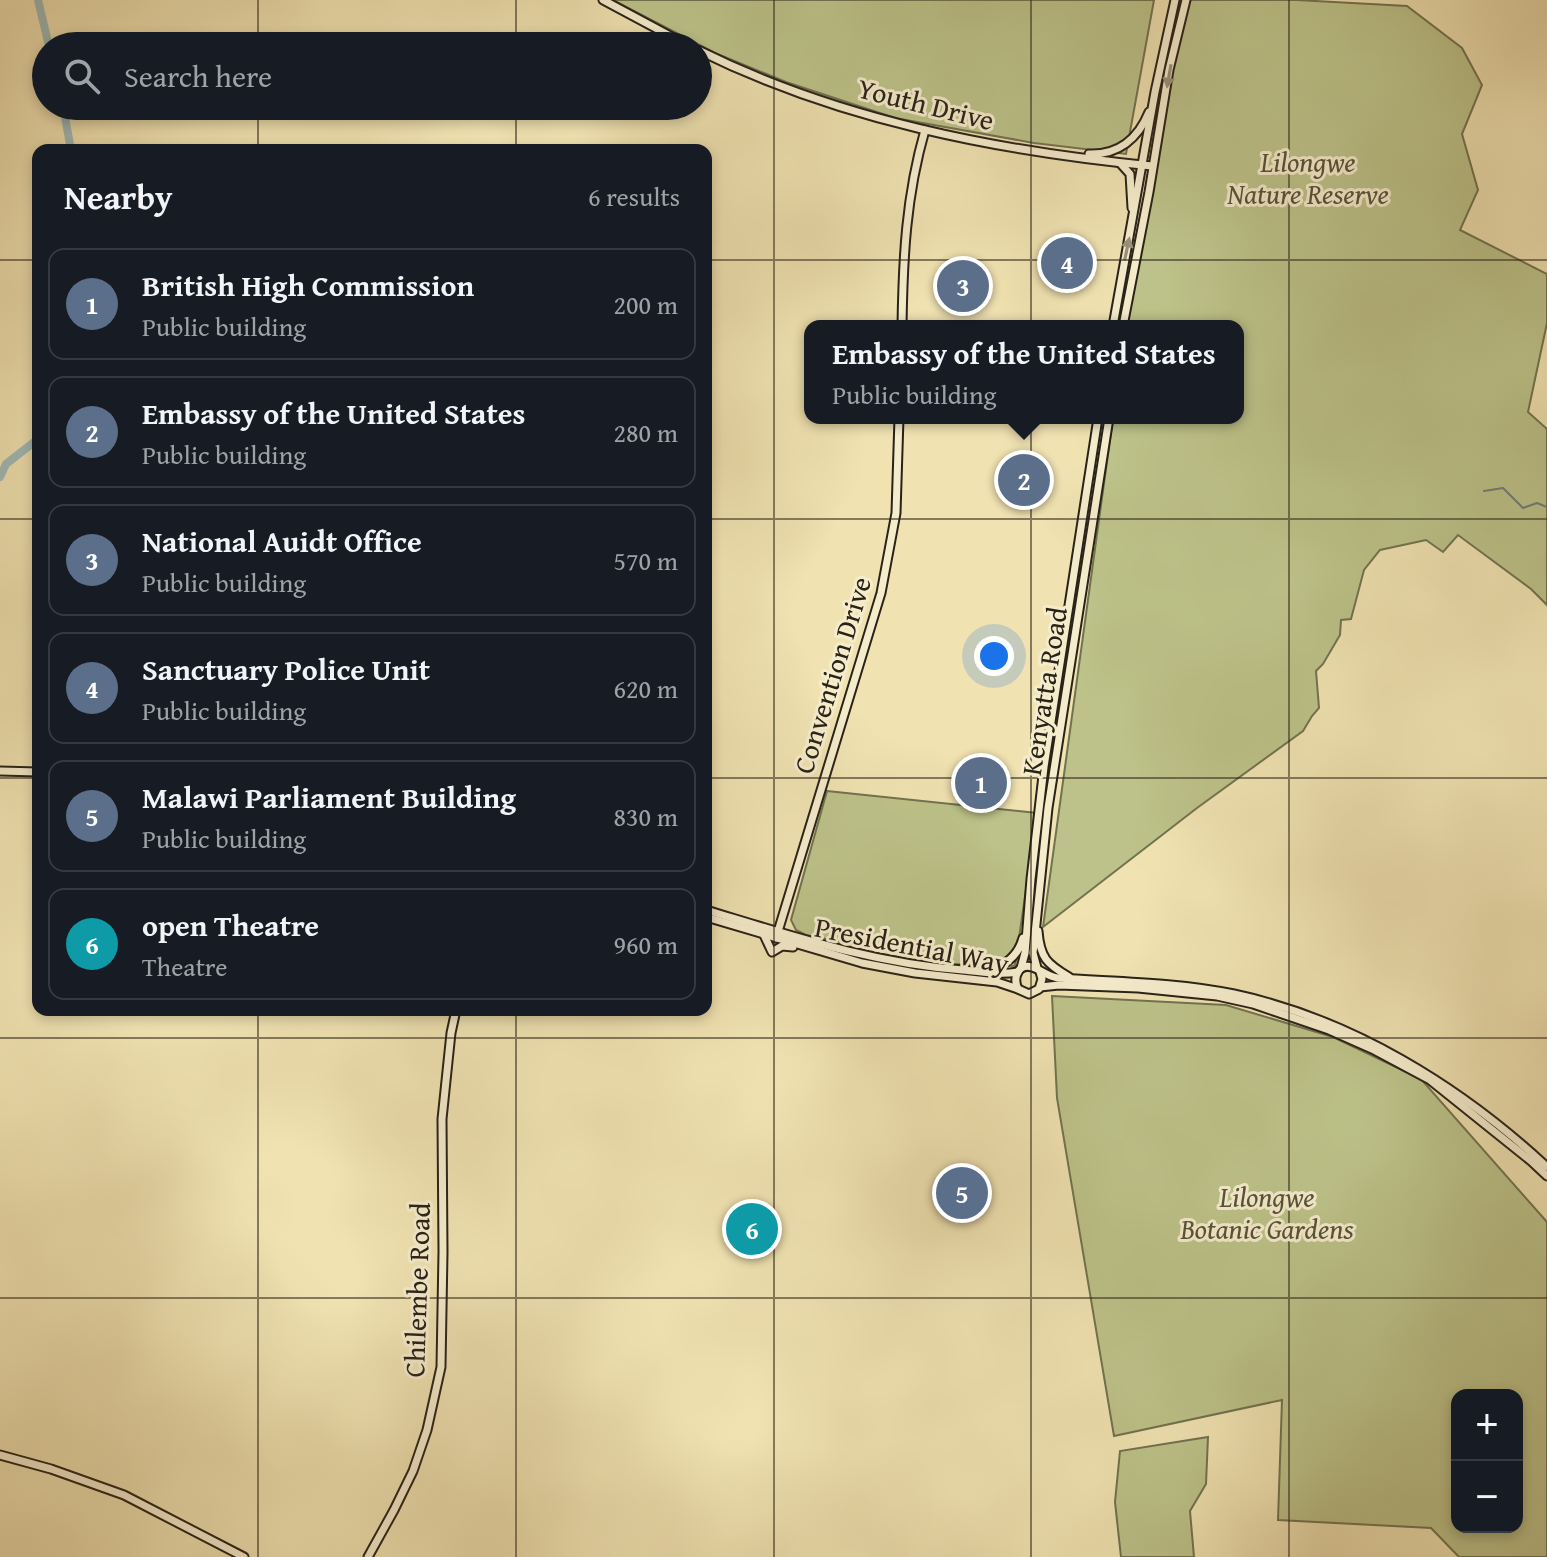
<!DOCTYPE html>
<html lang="en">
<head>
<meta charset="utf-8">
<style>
	body { margin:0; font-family:"Gentium Book Plus",serif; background:#20242c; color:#f1f3f6 }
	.controls { position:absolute; right:24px; bottom:24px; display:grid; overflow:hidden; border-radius:16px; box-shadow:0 4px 12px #0003 }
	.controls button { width:72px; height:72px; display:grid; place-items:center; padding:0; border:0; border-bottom:2px solid #363941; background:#171b24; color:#f1f3f6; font:40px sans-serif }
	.you { position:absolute; left:994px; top:656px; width:28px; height:28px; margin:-20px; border:6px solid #fff; border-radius:50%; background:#1a73e8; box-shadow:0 0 0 12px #1a73e833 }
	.badge { display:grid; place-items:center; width:52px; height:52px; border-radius:50%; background:#2563eb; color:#fff; font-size:26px; font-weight:700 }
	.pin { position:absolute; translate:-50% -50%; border:4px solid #fff; box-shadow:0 2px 8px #0006 }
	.popup { position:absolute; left:804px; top:320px; width:440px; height:104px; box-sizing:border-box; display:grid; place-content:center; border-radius:16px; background:#171b24; filter:drop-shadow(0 2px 6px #0005); font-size:26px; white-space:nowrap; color:#9ea1a6 }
	.popup b { font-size:30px; color:#f1f3f6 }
	.popup::after { content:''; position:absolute; left:50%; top:100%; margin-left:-16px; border:16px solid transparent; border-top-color:#171b24 }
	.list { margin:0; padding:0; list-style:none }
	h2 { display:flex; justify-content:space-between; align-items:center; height:104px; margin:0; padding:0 32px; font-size:34px }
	h2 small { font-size:26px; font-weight:400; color:#9ea1a6 }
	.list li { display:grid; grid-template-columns:52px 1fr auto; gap:24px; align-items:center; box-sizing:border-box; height:112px; margin:0 16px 16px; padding:0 16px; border:2px solid #363941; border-radius:16px }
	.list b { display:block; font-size:30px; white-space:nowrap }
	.list p { margin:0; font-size:26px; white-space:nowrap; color:#9ea1a6 }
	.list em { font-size:26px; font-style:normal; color:#9ea1a6 }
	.icon { flex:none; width:44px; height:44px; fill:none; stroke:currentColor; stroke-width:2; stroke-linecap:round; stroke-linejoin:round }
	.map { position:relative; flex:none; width:1547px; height:1557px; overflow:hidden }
	.search { position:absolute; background:#171b24; box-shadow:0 4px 12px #0003; left:32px; top:32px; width:680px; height:88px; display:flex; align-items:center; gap:20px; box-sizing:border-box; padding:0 28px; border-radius:44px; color:#9ea1a6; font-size:30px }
	.panel { position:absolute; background:#171b24; box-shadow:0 4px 12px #0003; left:32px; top:144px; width:680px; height:872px; border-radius:16px }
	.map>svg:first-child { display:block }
</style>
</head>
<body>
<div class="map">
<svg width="1547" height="1557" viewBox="0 0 1547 1557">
	<rect width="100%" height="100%" fill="#f0e2b1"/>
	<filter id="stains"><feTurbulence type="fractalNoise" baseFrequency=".0025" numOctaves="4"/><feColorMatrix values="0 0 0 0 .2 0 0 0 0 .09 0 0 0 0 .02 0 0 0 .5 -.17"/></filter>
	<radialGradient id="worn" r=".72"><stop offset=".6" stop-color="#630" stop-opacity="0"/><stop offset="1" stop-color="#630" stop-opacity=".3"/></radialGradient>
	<!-- green -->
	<g fill="#bcc289" stroke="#727250" stroke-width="2" fill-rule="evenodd">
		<polygon points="613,0 1154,0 1126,154 1034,143 895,118 786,82 715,53"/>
		<polygon points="1182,0 1297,0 1407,6 1462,48 1482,85 1462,134 1478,190 1460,230 1547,274 1547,323 1528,412 1547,429 1547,605 1531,589 1458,535 1443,552 1426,540 1380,550 1364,570 1351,619 1341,620 1340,635 1323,664 1316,671 1319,708 1312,716 1303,731 1197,808 1043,927 1113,418 1238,418 1238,326 1126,326 1162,80 1175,22"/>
		<polygon points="827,791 1037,813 1015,966 952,964 806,935 796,930 791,920"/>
		<path d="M1052 996 1226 1005 1333 1037 1421 1079 1547 1222V1557H1459L1431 1528 1278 1520 1282 1400 1114 1436 1057 1098ZM1517 1395V1527H1457V1395Z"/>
		<polygon points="1208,1437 1206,1484 1190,1511 1194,1557 1121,1557 1115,1502 1120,1451"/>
	</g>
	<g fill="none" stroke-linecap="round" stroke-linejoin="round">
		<!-- stream -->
		<polyline stroke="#707d78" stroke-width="2" points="1484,491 1503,488 1523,508 1537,503 1547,507"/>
		<!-- river -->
		<g stroke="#a0bab8" stroke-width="8">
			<polyline points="38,0 49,46"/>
			<polyline points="63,106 71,150"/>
			<polyline points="0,477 6,464 38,439"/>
		</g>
		<!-- secondary casing -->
		<g stroke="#292217" stroke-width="11">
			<g id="secondary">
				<polyline points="603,0 689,46"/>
				<path d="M698 50C839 120 997 151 1152 166"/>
				<path d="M1089 154C1118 155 1138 139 1149 112"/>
				<polyline points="1121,164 1130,174 1132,208"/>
				<path d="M902 326C903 258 906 196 925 130"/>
				<polyline points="1113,326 1155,92 1175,0"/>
				<polyline points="1123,326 1149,192 1169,70 1186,0"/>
				<polyline points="0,771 38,772"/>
				<path d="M706 910C792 936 872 963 963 970 981 972 1000 975 1018 972"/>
				<polyline points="706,917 862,963 915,973 997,982 1018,989"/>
				<path d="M1038 931C1040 958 1047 964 1069 977"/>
				<polyline points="764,935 772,952 782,946 793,947"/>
				<polyline points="776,938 881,593 896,513 899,418"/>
				<polyline points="1021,968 1025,953 1031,879 1044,767 1098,418"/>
				<polyline points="1037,968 1033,953 1048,808 1109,418"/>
				<path d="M987 971C1005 965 1018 957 1023 938"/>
				<path d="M1040 972 1042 979 1039 989 1029 994 1018 989C1013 979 1017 963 1032 967 1042 970 1046 976 1058 978 1117 982 1176 982 1234 994 1351 1019 1460 1086 1547 1167"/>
				<polyline points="1040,987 1059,985 1138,988 1217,996 1253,1004 1329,1030 1372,1049 1430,1080 1531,1161 1547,1176"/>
				<polyline points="0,1455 51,1469 124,1495 244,1557"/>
				<polyline points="368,1557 394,1510 413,1471 427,1430 441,1367 443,1252 442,1119 451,1033 456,1010"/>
			</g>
		</g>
		<!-- secondary -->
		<use href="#secondary" stroke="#f5eccc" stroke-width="7"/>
	</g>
	<!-- one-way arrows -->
	<defs><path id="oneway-solid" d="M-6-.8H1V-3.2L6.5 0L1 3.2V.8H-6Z" transform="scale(2)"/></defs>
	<g fill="#99917b">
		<use href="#oneway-solid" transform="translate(1169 76) rotate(100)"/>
		<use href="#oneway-solid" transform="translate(1127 249) rotate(-78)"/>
	</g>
	<!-- grid -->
	<path fill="none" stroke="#292217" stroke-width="2" stroke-opacity="0.55" d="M258 0V46M516 0V46M774 0V1557M1031 0V1557M1289 0V1557M258 106V150M516 106V150M0 260H38M706 260H1547M0 519H38M706 519H1547M0 778H38M706 778H1547M258 1010V1557M516 1010V1557M0 1038H1547M0 1298H1547"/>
	<g text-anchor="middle" stroke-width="6" stroke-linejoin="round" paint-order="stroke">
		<!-- street labels -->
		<g font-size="28" fill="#292217" stroke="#f5eccc">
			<text transform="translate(926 104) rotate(14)" y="10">Youth Drive</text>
			<text transform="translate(832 675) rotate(-73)" y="10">Convention Drive</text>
			<text transform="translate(1044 691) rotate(-81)" y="10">Kenyatta Road</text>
			<text transform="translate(912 945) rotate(11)" y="10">Presidential Way</text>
			<text transform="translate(417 1290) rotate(-88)" y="10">Chilembe Road</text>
		</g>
		<!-- park labels -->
		<g font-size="28" font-style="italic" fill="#555239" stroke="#f5eccc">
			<text x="1308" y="172">Lilongwe<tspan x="1308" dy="32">Nature Reserve</tspan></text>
			<text x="1267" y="1207">Lilongwe<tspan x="1267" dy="32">Botanic Gardens</tspan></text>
		</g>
	</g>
	<rect width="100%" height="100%" filter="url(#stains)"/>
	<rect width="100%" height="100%" fill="url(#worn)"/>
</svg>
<div class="controls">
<button>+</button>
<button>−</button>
</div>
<div class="you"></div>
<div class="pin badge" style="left:981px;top:783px;background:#5c6f8a">1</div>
<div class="pin badge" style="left:1024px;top:480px;background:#5c6f8a">2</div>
<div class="popup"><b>Embassy of the United States</b>Public building</div>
<div class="pin badge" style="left:963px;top:286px;background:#5c6f8a">3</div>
<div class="pin badge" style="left:1067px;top:263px;background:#5c6f8a">4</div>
<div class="pin badge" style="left:962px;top:1193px;background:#5c6f8a">5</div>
<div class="pin badge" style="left:752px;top:1229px;background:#0f9aa8">6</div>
<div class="search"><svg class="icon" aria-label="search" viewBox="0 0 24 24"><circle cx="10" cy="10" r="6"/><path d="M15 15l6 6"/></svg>Search here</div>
<section class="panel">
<h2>Nearby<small>6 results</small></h2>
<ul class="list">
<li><span class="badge" style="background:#5c6f8a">1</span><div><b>British High Commission</b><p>Public building</p></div><em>200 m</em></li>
<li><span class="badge" style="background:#5c6f8a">2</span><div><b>Embassy of the United States</b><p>Public building</p></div><em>280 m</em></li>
<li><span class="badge" style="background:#5c6f8a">3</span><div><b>National Auidt Office</b><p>Public building</p></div><em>570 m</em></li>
<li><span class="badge" style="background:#5c6f8a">4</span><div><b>Sanctuary Police Unit</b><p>Public building</p></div><em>620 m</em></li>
<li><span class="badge" style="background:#5c6f8a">5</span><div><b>Malawi Parliament Building</b><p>Public building</p></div><em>830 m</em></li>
<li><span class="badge" style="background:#0f9aa8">6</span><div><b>open Theatre</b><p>Theatre</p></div><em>960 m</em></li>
</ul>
</section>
</div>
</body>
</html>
